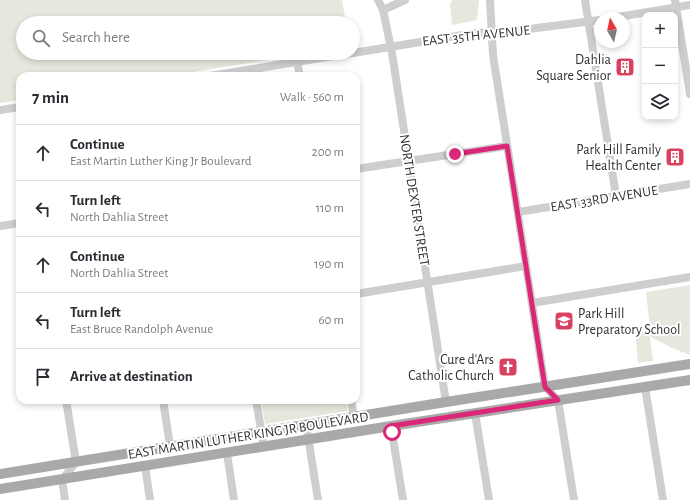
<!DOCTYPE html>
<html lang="en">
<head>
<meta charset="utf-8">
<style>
	body { margin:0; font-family:"Alegreya Sans",sans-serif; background:#f7f7f7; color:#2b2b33 }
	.controls { position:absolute; right:12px; top:12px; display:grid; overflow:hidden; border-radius:8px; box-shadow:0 2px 6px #0003 }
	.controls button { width:36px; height:36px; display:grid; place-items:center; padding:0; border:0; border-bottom:1px solid #e1e1e2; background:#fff; color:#2b2b33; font:20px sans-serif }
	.compass { position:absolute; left:594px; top:12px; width:36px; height:36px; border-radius:50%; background:#fff; box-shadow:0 2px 6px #0003; rotate:351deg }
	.stop { position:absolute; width:12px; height:12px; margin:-9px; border:3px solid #db2777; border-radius:50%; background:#fff }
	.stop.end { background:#db2777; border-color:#fff; box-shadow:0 1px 4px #0008 }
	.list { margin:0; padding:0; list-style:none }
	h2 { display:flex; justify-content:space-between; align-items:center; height:52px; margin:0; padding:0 16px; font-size:17px }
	h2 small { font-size:13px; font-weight:400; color:#7c7c81 }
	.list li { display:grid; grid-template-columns:26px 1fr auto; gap:12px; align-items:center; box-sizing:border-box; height:56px; padding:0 16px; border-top:1px solid #e1e1e2 }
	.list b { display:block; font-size:15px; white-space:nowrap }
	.list p { margin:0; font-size:13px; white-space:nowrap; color:#7c7c81 }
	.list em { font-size:13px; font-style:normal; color:#7c7c81 }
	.icon { flex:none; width:22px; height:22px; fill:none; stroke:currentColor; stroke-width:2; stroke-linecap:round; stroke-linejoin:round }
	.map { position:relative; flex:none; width:690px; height:500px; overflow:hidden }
	.search { position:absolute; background:#fff; box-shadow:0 2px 6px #0003; left:16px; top:16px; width:344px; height:44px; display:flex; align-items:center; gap:10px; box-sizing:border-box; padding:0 14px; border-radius:22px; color:#7c7c81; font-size:15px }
	.panel { position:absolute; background:#fff; box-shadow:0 2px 6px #0003; left:16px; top:72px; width:344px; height:332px; border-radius:12px }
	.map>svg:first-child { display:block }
</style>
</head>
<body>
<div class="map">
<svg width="690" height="500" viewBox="0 0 690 500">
	<rect width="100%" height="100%" fill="#fff"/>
	<!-- green -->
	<g fill="#e5e9dd">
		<polygon points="0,0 342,0 346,23 23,23 23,53 309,53 168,76 20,76 20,100 0,103"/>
		<polygon points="452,0 479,0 477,20 452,25 450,4"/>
		<polygon points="690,285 690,355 672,348 651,337 646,292"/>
		<polygon points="649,330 653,361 638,363 635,332"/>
		<polygon points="261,400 346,400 348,411 265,424"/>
	</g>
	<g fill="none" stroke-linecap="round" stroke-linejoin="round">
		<!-- minor -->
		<g stroke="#cecece" stroke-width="8">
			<polyline points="378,0 383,10 392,53 446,402"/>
			<polyline points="490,0 493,55 545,387 558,400 574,500"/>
			<polyline points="585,0 616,196"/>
			<polyline points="675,0 690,94"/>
			<polyline points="383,10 405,0"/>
			<polyline points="612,18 690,5"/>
			<polyline points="353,53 475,33 513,31 600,20"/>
			<polyline points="297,62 300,76"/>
			<polyline points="210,76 351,53"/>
			<polyline points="0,110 20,107"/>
			<polyline points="356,169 507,146"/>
			<polyline points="518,212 690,184"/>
			<polyline points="0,226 20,223"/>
			<polyline points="356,294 526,266"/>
			<polyline points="532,303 690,277"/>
			<polyline points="645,387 663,500"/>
			<polyline points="163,400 170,446"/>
			<polyline points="256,400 264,447"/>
			<polyline points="351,400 354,417"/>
			<polyline points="475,413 489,500"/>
			<polyline points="306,424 318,500"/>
			<polyline points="391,426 403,500"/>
			<polyline points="227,453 234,500"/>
			<polyline points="145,466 150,500"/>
			<polyline points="65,500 62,480 76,462 66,400"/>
		</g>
		<!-- major -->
		<g stroke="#a9a9a9" stroke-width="10">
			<polyline points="0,474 446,402 690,364"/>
			<polyline points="0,489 391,426 690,380"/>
		</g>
	</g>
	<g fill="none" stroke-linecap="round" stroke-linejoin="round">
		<!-- route -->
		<polyline stroke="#db2777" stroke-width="5" points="392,432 391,426 558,400 545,387 507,146 455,154"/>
	</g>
	<!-- icons -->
	<defs>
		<g id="building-square" transform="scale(1)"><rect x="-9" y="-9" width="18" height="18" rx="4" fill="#d84260" stroke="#fff"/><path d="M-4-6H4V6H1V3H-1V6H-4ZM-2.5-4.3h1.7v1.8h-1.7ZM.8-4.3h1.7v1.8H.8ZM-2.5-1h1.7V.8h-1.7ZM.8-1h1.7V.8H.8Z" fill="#fff"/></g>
		<g id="school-square" transform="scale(1)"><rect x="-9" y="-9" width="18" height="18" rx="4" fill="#d84260" stroke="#fff"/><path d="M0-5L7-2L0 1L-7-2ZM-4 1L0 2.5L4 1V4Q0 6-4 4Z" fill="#fff"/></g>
		<g id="church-square" transform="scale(1)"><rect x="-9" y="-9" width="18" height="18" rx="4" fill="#d84260" stroke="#fff"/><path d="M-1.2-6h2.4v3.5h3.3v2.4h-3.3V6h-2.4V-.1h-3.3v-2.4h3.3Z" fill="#fff"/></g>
	</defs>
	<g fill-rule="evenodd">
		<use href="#building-square" x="625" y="67"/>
		<use href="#building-square" x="675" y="157"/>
		<use href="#school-square" x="564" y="321"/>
		<use href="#church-square" x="508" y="367"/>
	</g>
	<g text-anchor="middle" stroke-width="4" stroke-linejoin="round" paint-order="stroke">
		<!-- street labels -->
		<g font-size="14" fill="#313131" stroke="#fff">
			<text transform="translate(476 35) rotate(-6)" y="5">EAST 35TH AVENUE</text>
			<text transform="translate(604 198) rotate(-9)" y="5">EAST 33RD AVENUE</text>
			<text transform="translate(415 200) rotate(81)" y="5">NORTH DEXTER STREET</text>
			<text transform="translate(248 435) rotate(-9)" y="5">EAST MARTIN LUTHER KING JR BOULEVARD</text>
		</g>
		<!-- poi labels -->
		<g font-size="14" fill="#313131" stroke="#fff" text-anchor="end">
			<text x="611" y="64">Dahlia<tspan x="611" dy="16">Square Senior</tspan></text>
			<text x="661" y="154">Park Hill Family<tspan x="661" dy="16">Health Center</tspan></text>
			<text x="578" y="318" text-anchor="start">Park Hill<tspan x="578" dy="16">Preparatory School</tspan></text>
			<text x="494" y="364">Cure d'Ars<tspan x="494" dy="16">Catholic Church</tspan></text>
		</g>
	</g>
</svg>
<div class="controls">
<button>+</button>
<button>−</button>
<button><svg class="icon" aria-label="layers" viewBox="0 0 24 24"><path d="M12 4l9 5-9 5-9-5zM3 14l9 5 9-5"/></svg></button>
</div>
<svg class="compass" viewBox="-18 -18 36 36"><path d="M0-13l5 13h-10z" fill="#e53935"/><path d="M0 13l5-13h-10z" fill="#7c7c81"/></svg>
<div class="stop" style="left:392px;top:432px"></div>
<div class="stop end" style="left:455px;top:154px"></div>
<div class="search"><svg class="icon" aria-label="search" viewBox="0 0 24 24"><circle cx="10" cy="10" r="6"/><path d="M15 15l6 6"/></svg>Search here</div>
<section class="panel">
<h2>7 min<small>Walk · 560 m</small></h2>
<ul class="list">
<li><svg class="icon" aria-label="ahead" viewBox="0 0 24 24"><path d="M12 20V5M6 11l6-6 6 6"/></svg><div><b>Continue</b><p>East Martin Luther King Jr Boulevard</p></div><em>200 m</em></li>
<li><svg class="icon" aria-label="left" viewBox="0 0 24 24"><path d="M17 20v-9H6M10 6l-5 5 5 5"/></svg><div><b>Turn left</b><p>North Dahlia Street</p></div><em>110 m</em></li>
<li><svg class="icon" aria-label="ahead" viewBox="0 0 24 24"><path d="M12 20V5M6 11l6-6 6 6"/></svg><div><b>Continue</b><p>North Dahlia Street</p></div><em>190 m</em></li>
<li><svg class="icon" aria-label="left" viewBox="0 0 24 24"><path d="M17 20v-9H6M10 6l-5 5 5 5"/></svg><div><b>Turn left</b><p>East Bruce Randolph Avenue</p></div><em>60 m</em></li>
<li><svg class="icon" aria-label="arrive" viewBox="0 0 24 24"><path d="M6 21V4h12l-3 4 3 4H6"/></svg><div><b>Arrive at destination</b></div></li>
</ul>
</section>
</div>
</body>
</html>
